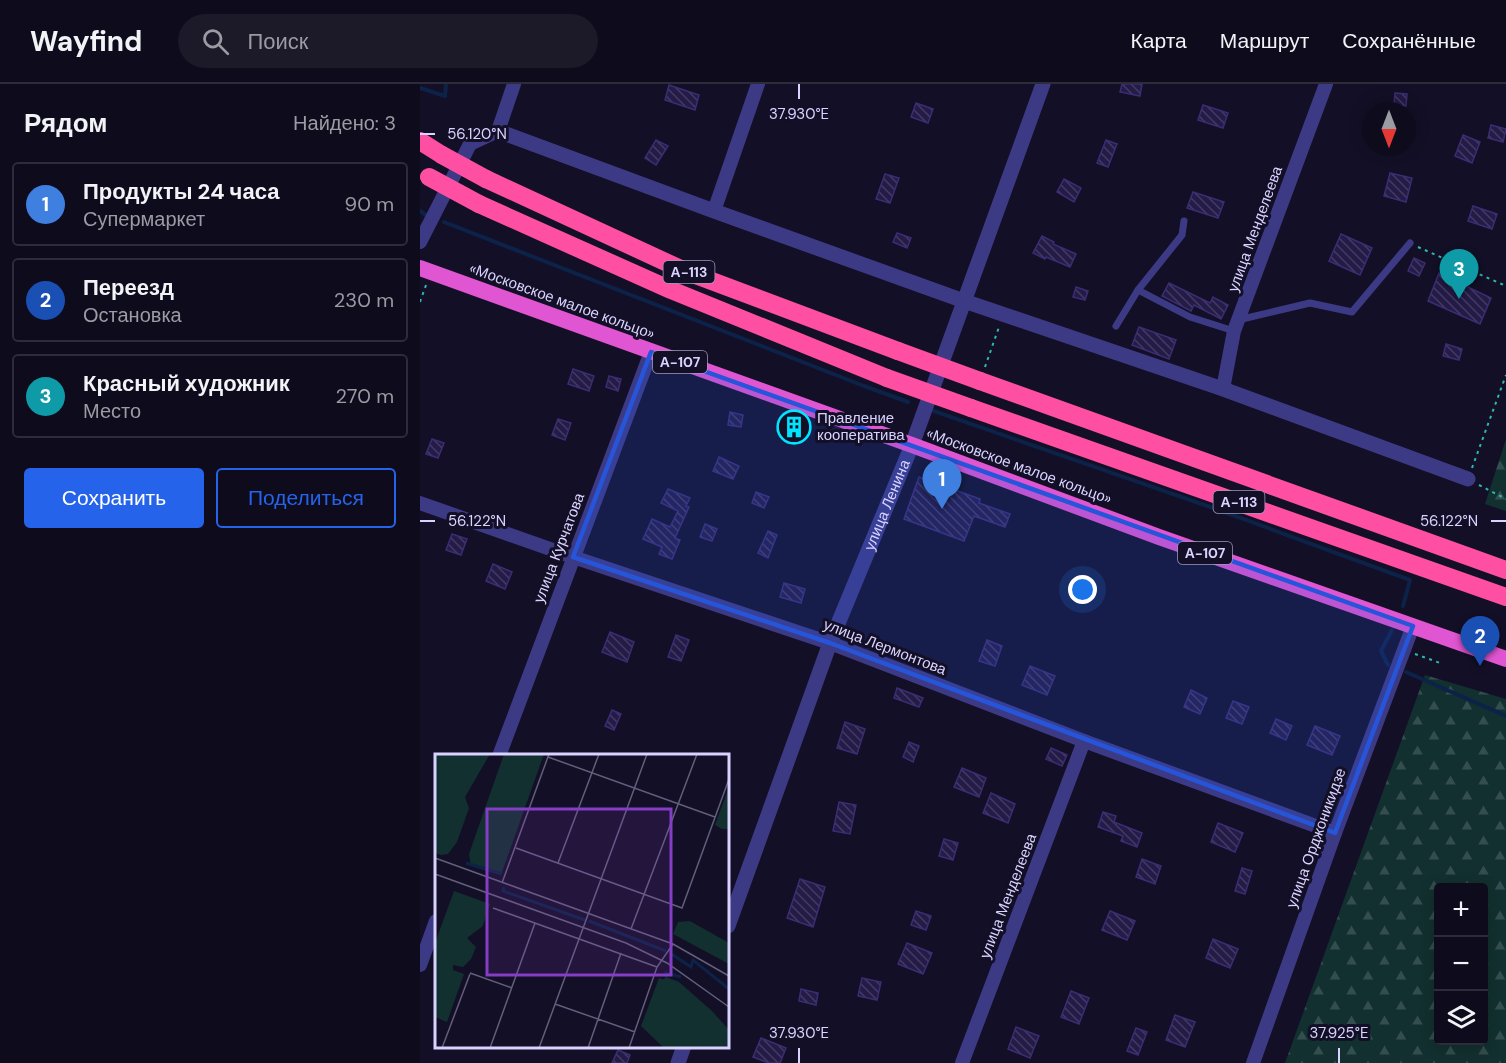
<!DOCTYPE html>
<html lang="ru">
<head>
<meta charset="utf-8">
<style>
	body { margin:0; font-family:"DM Sans",sans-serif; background:#1c1929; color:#f1f3f6 }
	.controls { position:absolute; right:18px; bottom:18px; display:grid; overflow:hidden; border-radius:6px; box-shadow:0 3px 15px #0003 }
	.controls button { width:54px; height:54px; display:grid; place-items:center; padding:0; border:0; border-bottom:2px solid #2e2b3b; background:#0e0b1c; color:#f1f3f6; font:30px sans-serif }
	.compass { position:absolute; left:942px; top:18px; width:54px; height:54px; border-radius:50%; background:#0e0b1c; box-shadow:0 3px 15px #0003; rotate:180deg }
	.you { position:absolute; left:663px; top:506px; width:21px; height:21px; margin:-15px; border:4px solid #fff; border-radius:50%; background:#1a73e8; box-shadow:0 0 0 9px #1a73e833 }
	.badge { display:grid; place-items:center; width:39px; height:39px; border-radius:50%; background:#2563eb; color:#fff; font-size:20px; font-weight:700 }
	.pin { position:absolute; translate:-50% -50px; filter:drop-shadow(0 2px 3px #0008) }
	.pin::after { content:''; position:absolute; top:32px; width:21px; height:18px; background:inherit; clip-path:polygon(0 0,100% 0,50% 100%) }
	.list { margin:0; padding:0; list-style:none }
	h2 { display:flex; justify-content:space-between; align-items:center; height:78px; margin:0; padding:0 24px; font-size:26px }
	h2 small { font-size:20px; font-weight:400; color:#9b9ba3 }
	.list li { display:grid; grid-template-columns:39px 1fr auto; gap:18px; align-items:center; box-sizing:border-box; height:84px; margin:0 12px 12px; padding:0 12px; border:2px solid #2e2b3b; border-radius:6px }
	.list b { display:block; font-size:22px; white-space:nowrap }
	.list p { margin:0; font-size:20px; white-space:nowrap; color:#9b9ba3 }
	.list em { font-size:20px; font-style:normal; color:#9b9ba3 }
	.actions { display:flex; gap:12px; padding:18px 24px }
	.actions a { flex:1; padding:14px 0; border:2px solid #2563eb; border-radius:6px; text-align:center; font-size:21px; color:#2563eb }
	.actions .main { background:#2563eb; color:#fff }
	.icon { flex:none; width:33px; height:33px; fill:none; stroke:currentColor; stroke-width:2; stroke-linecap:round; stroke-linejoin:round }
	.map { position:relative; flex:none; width:1086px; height:979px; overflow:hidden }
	header { display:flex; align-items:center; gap:36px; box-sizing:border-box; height:84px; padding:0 30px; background:#0e0b1c; border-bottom:2px solid #2e2b3b }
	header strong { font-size:28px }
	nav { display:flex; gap:33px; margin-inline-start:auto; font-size:21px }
	.search { width:420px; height:54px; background:#1c1929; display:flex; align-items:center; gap:15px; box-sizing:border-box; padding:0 21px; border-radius:33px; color:#9b9ba3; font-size:22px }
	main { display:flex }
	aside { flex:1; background:#0e0b1c }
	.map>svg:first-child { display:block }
</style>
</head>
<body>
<header>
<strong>Wayfind</strong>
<div class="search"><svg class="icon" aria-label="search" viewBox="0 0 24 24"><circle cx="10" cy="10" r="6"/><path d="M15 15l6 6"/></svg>Поиск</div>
<nav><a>Карта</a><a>Маршрут</a><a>Сохранённые</a></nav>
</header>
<main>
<aside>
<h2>Рядом<small>Найдено: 3</small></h2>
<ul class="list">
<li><span class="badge" style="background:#3f7fe0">1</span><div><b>Продукты 24 часа</b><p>Супермаркет</p></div><em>90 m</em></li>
<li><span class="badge" style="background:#1a4fb4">2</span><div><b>Переезд</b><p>Остановка</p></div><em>230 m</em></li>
<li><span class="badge" style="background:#0f9aa8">3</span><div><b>Красный художник</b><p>Место</p></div><em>270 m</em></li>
</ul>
<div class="actions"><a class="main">Сохранить</a><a>Поделиться</a></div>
</aside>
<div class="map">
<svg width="1086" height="979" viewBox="0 0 1086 979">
	<defs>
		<pattern id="forest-firs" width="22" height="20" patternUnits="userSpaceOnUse" patternTransform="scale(1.5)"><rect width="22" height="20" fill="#12302f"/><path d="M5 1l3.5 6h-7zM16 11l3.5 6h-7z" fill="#344d4e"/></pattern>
		<pattern id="building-back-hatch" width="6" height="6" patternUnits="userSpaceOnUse" patternTransform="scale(1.5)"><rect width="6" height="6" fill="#241b47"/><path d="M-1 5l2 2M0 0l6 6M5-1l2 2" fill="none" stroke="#433b63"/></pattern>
	</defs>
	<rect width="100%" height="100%" fill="#130f26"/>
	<!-- forest -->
	<g fill="url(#forest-firs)" fill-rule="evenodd">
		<polygon points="1086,355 1086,427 1065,420"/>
		<path d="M1005 591 1086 615V979H865ZM1018 804H1064V956H1018Z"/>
	</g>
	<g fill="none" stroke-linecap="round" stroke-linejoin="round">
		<!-- stream -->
		<g stroke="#0c2248" stroke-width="4">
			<polyline points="0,4 25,12 26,0"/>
			<polyline points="0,127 6,131"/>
			<polyline points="24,138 444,302 488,318"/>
			<polyline points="508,325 796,425 990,496 983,522"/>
			<polyline points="968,581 961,567 972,546"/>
			<polyline points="986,588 1086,632"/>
		</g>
	</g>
	<!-- building -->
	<g fill="url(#building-back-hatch)" stroke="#3b2d73" stroke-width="1.5">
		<polygon points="702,0 722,0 720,12 700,8"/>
		<polygon points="249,1 279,11 275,26 245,16"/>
		<polygon points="975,9 987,10 986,22 974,21"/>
		<polygon points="496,19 513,25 508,39 491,33"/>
		<polygon points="783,21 808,29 803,44 778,36"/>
		<polygon points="1071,41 1086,45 1083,58 1068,54"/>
		<polygon points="1043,51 1060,58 1052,79 1035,72"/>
		<polygon points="236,56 248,62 236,81 225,74"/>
		<polygon points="686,56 697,60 688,83 677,79"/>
		<polygon points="970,89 992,94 986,118 964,112"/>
		<polygon points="465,90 479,94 470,119 456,115"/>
		<polygon points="644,95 661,104 654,118 637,108"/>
		<polygon points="773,108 804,118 798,134 767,124"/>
		<polygon points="1053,122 1077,130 1072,145 1048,137"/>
		<polygon points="477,149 491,154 487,164 473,158"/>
		<polygon points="921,150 952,164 940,191 909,177"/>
		<polygon points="622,152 634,158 633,160 656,170 650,183 626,173 625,175 613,169"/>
		<polygon points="994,174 1005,179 999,192 988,187"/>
		<polygon points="1019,189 1071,214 1060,240 1008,217"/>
		<polygon points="749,199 790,219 793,213 808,221 801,235 774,221 771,227 742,212"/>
		<polygon points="656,203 668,207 665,216 653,213"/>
		<polygon points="719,243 756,256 749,275 712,261"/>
		<polygon points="1026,260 1042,265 1039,276 1023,272"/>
		<polygon points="153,285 174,292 169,307 148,300"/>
		<polygon points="189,292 201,295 198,307 186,303"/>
		<polygon points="310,328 323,331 321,343 308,341"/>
		<polygon points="363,329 391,338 385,356 357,347"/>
		<polygon points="138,335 151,339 145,356 132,351"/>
		<polygon points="12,355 24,359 18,374 6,370"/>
		<polygon points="299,373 319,382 313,395 293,387"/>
		<polygon points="499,393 560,415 559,419 590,430 585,443 554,432 544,457 484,435"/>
		<polygon points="248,405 270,414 266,422 269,423 255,454 260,456 252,475 239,470 242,463 223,455 232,435 250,443 258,427 241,419"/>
		<polygon points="336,408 349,413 344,424 332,419"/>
		<polygon points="285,440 297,445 292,457 280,453"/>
		<polygon points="348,447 357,451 348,474 338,469"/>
		<polygon points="32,450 47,455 41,471 26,466"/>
		<polygon points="73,480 92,488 85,505 66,497"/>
		<polygon points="364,499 385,505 381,519 360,513"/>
		<polygon points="190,548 214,558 207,578 182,568"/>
		<polygon points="256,551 269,556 261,577 248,573"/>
		<polygon points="567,556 582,562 575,582 559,577"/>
		<polygon points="610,582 635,592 627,611 602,601"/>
		<polygon points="477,604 503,614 499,623 474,614"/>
		<polygon points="771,606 787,614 780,630 764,623"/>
		<polygon points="813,617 829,623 822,640 806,634"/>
		<polygon points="192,626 201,630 194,646 185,642"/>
		<polygon points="856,635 872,642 866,656 850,649"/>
		<polygon points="425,638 445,645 437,670 417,664"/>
		<polygon points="895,642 920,652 912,671 887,661"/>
		<polygon points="489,658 499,662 493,678 483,673"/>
		<polygon points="631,664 647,671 642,682 626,675"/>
		<polygon points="542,684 566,694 559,713 534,703"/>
		<polygon points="571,709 595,720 588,739 563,729"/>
		<polygon points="419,718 436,721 430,750 413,747"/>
		<polygon points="683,728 696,732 694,738 722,749 717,763 701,757 703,752 678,743"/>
		<polygon points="798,739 823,749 815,768 791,758"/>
		<polygon points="524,755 538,759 533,776 519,772"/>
		<polygon points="722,775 741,782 735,800 716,793"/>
		<polygon points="822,784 832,787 825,810 815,807"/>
		<polygon points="380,795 405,803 393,843 367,834"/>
		<polygon points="496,827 511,832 506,846 491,841"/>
		<polygon points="690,827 715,837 707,856 682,846"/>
		<polygon points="793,855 818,865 810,884 786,874"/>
		<polygon points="487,859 512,869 503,890 478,880"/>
		<polygon points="442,894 461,898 457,916 438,912"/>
		<polygon points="381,905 398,909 396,921 379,917"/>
		<polygon points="651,907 669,914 659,940 641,933"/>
		<polygon points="755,931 775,938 765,963 746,956"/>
		<polygon points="596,943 619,952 610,974 588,965"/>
		<polygon points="716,944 727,948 718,971 707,967"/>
		<polygon points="341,954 366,964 360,979 349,979 333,973"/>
		<polygon points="198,966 210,971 207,979 192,979"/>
	</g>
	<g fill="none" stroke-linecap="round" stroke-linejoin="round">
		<!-- path -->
		<g stroke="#2fb8b0" stroke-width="2" stroke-dasharray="3 4.5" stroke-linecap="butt">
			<polyline points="998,163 1086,202"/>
			<polyline points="0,218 6,201"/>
			<polyline points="565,283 579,243"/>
			<polyline points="1052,384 1086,291"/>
			<polyline points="1059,401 1086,415"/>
			<polyline points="995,570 1023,580"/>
		</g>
		<!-- service -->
		<g stroke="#3d3a85" stroke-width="7">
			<polyline points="764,137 762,151 718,206 770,233 814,247"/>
			<polyline points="818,236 890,219 932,228 990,159"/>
			<polyline points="696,242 718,206"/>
		</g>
		<!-- minor -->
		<g stroke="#3d3a85" stroke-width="14">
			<polyline points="294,127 338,0"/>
			<polyline points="0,158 50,60 78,47 94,0"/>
			<polyline points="803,305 814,247 906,0"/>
			<polyline points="0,419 153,473 410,559 664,657 915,749"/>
			<polyline points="79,672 231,268"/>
			<polyline points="0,881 16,837"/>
			<polyline points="542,979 664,657"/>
			<polyline points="833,979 915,749 993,542"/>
		</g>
		<!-- tertiary -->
		<g stroke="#3d3a85" stroke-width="15">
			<polyline points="78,47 294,127 544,217 803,305 1048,395"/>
			<path id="s1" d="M308 842 410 559 492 361 623 0"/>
			<polyline points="258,979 264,962"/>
		</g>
		<!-- trunk -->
		<polyline stroke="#e055d1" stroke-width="16" points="0,184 492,361 739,453 1086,575"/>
		<!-- motorway -->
		<g stroke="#ff4fa3" stroke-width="18">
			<polyline points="0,57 22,71"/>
			<polyline points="66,95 265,187 478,267"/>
			<polyline points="59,120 251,206 467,294"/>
			<polyline points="560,297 1086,486"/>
			<polyline points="551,324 1086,513"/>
		</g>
		<!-- motorway-bridge -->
		<g stroke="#ff4fa3" stroke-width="18">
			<polyline points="22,71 66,95"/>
			<polyline points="9,93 59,120"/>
			<polyline points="478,267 560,297"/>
			<polyline points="467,294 551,324"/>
		</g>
	</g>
	<!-- marked area -->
	<path fill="#2655da" fill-opacity="0.2" stroke="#2655da" stroke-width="4.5" stroke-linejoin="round" d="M231 268 993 542 915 749 410 559 153 473Z"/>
	<!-- ticks -->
	<path fill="none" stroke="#d9d4ff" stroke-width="2" d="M379 0V15M0 50H15M0 437H15M1071 437H1086M379 964V979M919 964V979"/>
	<!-- icons -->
	<defs>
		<g id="building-ring" transform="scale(1.725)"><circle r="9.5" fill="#130f26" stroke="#00e5ff" stroke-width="1.5"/><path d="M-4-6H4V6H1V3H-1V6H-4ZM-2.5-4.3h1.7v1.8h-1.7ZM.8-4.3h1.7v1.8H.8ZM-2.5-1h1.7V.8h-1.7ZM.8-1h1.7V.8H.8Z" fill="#00e5ff"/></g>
	</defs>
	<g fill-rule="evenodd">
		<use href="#building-ring" x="374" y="343"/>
	</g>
	<g text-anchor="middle" stroke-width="6" stroke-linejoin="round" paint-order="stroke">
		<!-- shield labels -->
		<g fill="#130f26" stroke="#9e99be" stroke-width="1.5">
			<rect x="243.5" y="177" width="51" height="22" rx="4.5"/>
			<rect x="233" y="267" width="54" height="22" rx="4.5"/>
			<rect x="793.5" y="407" width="51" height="22" rx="4.5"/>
			<rect x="758" y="458" width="54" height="22" rx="4.5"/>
		</g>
		<g font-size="14" font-weight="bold" fill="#d9d4ff">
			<text x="269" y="193">А-113</text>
			<text x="260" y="283">А-107</text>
			<text x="819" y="423">А-113</text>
			<text x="785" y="474">А-107</text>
		</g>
		<!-- street labels -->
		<g font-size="15" fill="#d9d4ff" stroke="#130f26">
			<text transform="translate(835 145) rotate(-70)" y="5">улица Менделеева</text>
			<text transform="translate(142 217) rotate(20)" y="5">«Московское малое кольцо»</text>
			<text transform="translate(599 382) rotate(20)" y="5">«Московское малое кольцо»</text>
			<text dy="5" stroke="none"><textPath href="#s1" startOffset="450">улица Ленина</textPath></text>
			<text transform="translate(139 464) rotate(-69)" y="5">улица Курчатова</text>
			<text transform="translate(465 563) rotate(21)" y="5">улица Лермонтова</text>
			<text transform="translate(896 754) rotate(-70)" y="5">улица Орджоникидзе</text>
			<text transform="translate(588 812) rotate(-69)" y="5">улица Менделеева</text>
		</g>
		<!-- poi labels -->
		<g font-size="15" fill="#d9d4ff" stroke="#130f26" text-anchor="start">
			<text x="397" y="339">Правление<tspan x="397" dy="17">кооператива</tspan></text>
		</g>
	</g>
	<!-- overview -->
	<g transform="translate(15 670)">
		<rect width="294" height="294" fill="#130f26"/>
		<path d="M0 0H55L30 43 34 54 22 88 13 100 6 101 0 99ZM69 0H109L66 121 36 112 34 100ZM294 33V75H287L280 71ZM19 137 55 150 48 172 32 184 41 193 36 205 28 213 18 211V216L29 220 12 268 0 263V189ZM255 167 294 189V210L238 180 243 168ZM224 224 245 231 289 294H229L206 272Z" fill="#12302f"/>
		<path d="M231 223 244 228 277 257 294 276V294L279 292 263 257 228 239 226 228Z" fill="#12302f"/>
		<path fill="none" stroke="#0c2248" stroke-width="3" d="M31 109 67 120M69 133 68 137 150 166M154 167 231 197M235 199 256 213 258 206 294 235M231 223V219L246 223"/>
		<path fill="none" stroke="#625e7d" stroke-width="1.5" d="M113 3 280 63M81 94 247 154 294 25M0 104 238 190 294 222M123 109 164 0M0 120 191 189 232 209 294 253M67 129 114 0M58 154 222 213M196 175 262 0M35 219 77 234M120 250 200 278M7 294 35 220M55 294 100 169M104 294 212 0M153 294 186 199M194 294 222 213 238 190"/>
		<path fill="#843dc5" fill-opacity="0.15" stroke="#843dc5" stroke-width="3" d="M52 55H236V221H52Z"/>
		<rect width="294" height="294" fill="none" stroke="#d9d4ff" stroke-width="3"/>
	</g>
	<g font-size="15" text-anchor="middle" fill="#d9d4ff" stroke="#130f26" stroke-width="6" stroke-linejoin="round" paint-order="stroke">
		<text x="379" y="35">37.930°E</text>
		<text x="57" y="55">56.120°N</text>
		<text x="1029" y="442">56.122°N</text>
		<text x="57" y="442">56.122°N</text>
		<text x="379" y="954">37.930°E</text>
		<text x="919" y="954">37.925°E</text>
	</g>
</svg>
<div class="controls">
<button>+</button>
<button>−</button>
<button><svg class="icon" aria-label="layers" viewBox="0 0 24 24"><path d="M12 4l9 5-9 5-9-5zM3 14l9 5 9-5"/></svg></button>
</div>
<svg class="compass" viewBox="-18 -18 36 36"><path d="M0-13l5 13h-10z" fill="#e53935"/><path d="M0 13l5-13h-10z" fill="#9b9ba3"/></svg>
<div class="you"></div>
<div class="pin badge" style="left:522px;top:425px;background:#3f7fe0">1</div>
<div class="pin badge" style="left:1060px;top:582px;background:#1a4fb4">2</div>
<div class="pin badge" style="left:1039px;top:215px;background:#0f9aa8">3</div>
</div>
</main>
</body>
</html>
